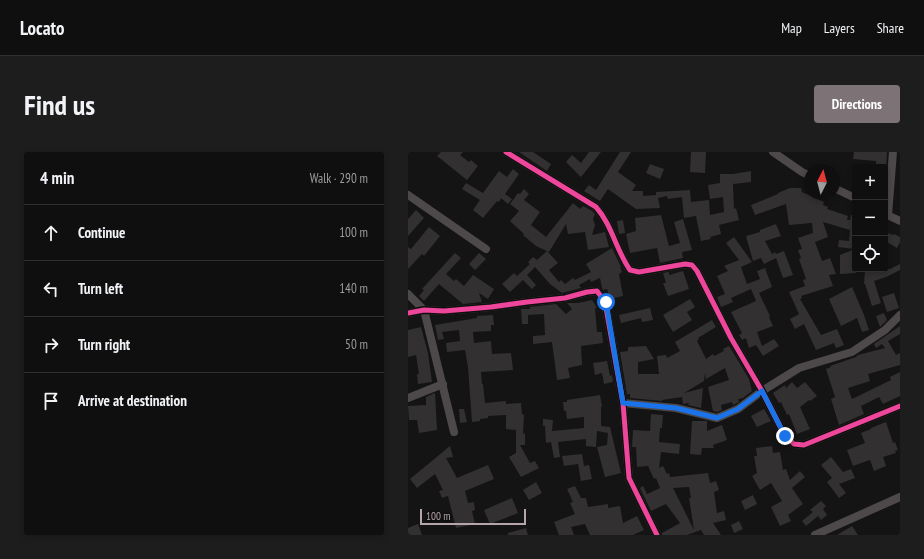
<!DOCTYPE html>
<html lang="en">
<head>
<meta charset="utf-8">
<style>
	body { margin:0; font-family:"PT Sans Narrow",sans-serif; background:#1d1d1d; color:#f1f3f6 }
	.controls { position:absolute; right:12px; top:12px; display:grid; overflow:hidden; border-radius:4px; box-shadow:0 2px 6px #0003 }
	.controls button { width:36px; height:36px; display:grid; place-items:center; padding:0; border:0; border-bottom:1px solid #2f2f2f; background:#0f0f0f; color:#f1f3f6; font:20px sans-serif }
	.compass { position:absolute; left:396px; top:12px; width:36px; height:36px; border-radius:50%; background:#0f0f0f; box-shadow:0 2px 6px #0003; rotate:6deg }
	.scale { position:absolute; left:12px; bottom:10px; width:106px; box-sizing:border-box; padding-left:4px; border:2px solid #b6a5aa; border-top:0; font-size:11px; line-height:14px; white-space:nowrap; color:#b6a5aa; -webkit-text-stroke:3px #100e0e; paint-order:stroke }
	.stop { position:absolute; width:12px; height:12px; margin:-9px; border:3px solid #1a73e8; border-radius:50%; background:#fff }
	.stop.end { background:#1a73e8; border-color:#fff; box-shadow:0 1px 4px #0008 }
	.list { margin:0; padding:0; list-style:none }
	h2 { display:flex; justify-content:space-between; align-items:center; height:52px; margin:0; padding:0 16px; font-size:17px }
	h2 small { font-size:13px; font-weight:400; color:#9b9c9e }
	.list li { display:grid; grid-template-columns:26px 1fr auto; gap:12px; align-items:center; box-sizing:border-box; height:56px; padding:0 16px; border-top:1px solid #2f2f2f }
	.list b { display:block; font-size:15px; white-space:nowrap }
	.list em { font-size:13px; font-style:normal; color:#9b9c9e }
	.icon { flex:none; width:22px; height:22px; fill:none; stroke:currentColor; stroke-width:2; stroke-linecap:round; stroke-linejoin:round }
	.map { position:relative; flex:none; width:492px; height:383px; overflow:hidden; border-radius:4px }
	header { display:flex; align-items:center; gap:24px; box-sizing:border-box; height:56px; padding:0 20px; background:#0f0f0f; border-bottom:1px solid #2f2f2f }
	header strong { font-size:19px }
	nav { display:flex; gap:22px; margin-inline-start:auto; font-size:14px }
	.intro { display:flex; align-items:center; justify-content:space-between; box-sizing:border-box; height:96px; padding:0 24px }
	h1 { margin:0; font-size:28px }
	.button { padding:10px 18px; border-radius:4px; background:#7d7276; color:#fff; font-size:14px; font-weight:700 }
	main { display:flex; gap:24px; padding:0 24px }
	aside { flex:1; background:#0f0f0f; border-radius:4px; box-shadow:0 2px 6px #0003 }
	.map>svg:first-child { display:block }
</style>
</head>
<body>
<header>
<strong>Locato</strong>
<nav><a>Map</a><a>Layers</a><a>Share</a></nav>
</header>
<div class="intro"><h1>Find us</h1><a class="button">Directions</a></div>
<main>
<aside>
<h2>4 min<small>Walk · 290 m</small></h2>
<ul class="list">
<li><svg class="icon" aria-label="ahead" viewBox="0 0 24 24"><path d="M12 20V5M6 11l6-6 6 6"/></svg><div><b>Continue</b></div><em>100 m</em></li>
<li><svg class="icon" aria-label="left" viewBox="0 0 24 24"><path d="M17 20v-9H6M10 6l-5 5 5 5"/></svg><div><b>Turn left</b></div><em>140 m</em></li>
<li><svg class="icon" aria-label="right" viewBox="0 0 24 24"><path d="M7 20v-9h11M14 6l5 5-5 5"/></svg><div><b>Turn right</b></div><em>50 m</em></li>
<li><svg class="icon" aria-label="arrive" viewBox="0 0 24 24"><path d="M6 21V4h12l-3 4 3 4H6"/></svg><div><b>Arrive at destination</b></div></li>
</ul>
</aside>
<div class="map">
<svg width="492" height="383" viewBox="0 0 492 383">
	<rect width="100%" height="100%" fill="#141414"/>
	<!-- building -->
	<g fill="#323030" fill-rule="evenodd">
		<polygon points="33,0 55,0 52,3 61,10 63,8 70,14 59,28 29,4"/>
		<polygon points="111,0 125,0 143,12 139,19"/>
		<polygon points="181,0 193,0 173,25 158,10 164,3 173,11"/>
		<polygon points="212,0 223,0 210,20 228,33 224,39 235,39 235,44 248,43 248,40 282,38 283,50 301,48 302,63 316,60 315,45 302,47 300,33 312,31 312,22 325,22 343,19 343,30 325,32 326,57 328,56 331,68 311,73 313,82 302,85 303,87 293,89 288,64 276,66 274,45 260,47 259,44 250,46 252,56 228,57 200,37 192,49 176,39 181,33 188,38"/>
		<polygon points="283,0 298,0 297,21 282,20"/>
		<polygon points="446,0 479,0 478,17 477,17 477,13 468,13 468,9 445,7"/>
		<polygon points="242,12 256,17 252,27 238,21"/>
		<polygon points="105,17 111,22 97,42 104,47 100,52 93,46 91,50 89,49 75,66 65,58 72,48 54,37 58,31 75,41 91,19 99,25"/>
		<polygon points="382,36 393,36 394,40 416,50 415,53 420,55 419,57 440,64 439,68 442,68 443,63 447,63 447,97 430,95 431,88 441,89 442,78 415,70 420,85 407,90 414,109 422,106 428,122 421,123 425,134 393,144 394,146 392,147 413,183 429,177 436,193 428,196 426,191 408,198 396,172 387,177 382,167 391,162 381,140 397,134 395,128 398,127 391,107 393,106 390,98 394,97 390,86 405,81 404,71 381,73 378,52 347,63 343,53 370,42 370,41"/>
		<polygon points="116,37 121,42 116,48 132,60 123,73 138,85 165,51 172,57 175,54 184,59 187,62 185,67 187,73 184,83 197,80 201,95 180,98 177,80 160,82 158,72 141,100 128,94 115,83 116,82 102,69 111,59 102,52 110,41 112,42"/>
		<polygon points="8,58 16,66 0,84 0,67"/>
		<polygon points="253,63 261,94 272,91 266,70 275,67 284,98 274,100 275,106 252,111 249,96 222,101 218,82 228,79 227,66"/>
		<polygon points="215,68 217,81 211,82 209,69"/>
		<polygon points="368,72 373,84 357,89 364,102 367,100 368,102 376,99 385,123 375,126 368,106 356,112 353,106 345,109 338,84 352,80 352,78"/>
		<polygon points="21,75 32,84 16,104 14,102 0,117 0,95 3,97"/>
		<polygon points="477,80 485,83 486,82 492,85 492,90 489,96 477,89"/>
		<polygon points="326,85 344,110 333,115 339,132 352,127 349,119 357,116 364,135 351,141 362,164 361,165 365,174 349,180 354,194 366,187 371,194 355,204 348,193 341,196 338,186 334,188 331,183 334,181 323,160 348,149 343,137 323,146 325,150 313,155 309,145 317,142 309,124 320,119 316,114 331,108 318,91"/>
		<polygon points="204,96 213,115 212,115 214,120 211,122 215,144 202,147 199,137 195,138 194,136 192,126 183,130 182,127 171,133 173,136 154,141 142,132 127,115 119,123 128,133 124,137 115,128 102,140 94,132 106,121 109,124 122,112 120,110 125,105 129,108 139,99 150,111 141,118 151,130 153,128 157,132 165,126 167,128 183,120 178,112"/>
		<polygon points="447,97 448,121 432,122 432,103"/>
		<polygon points="47,101 53,106 38,122 46,129 48,127 56,134 65,123 86,137 80,147 71,141 74,150 55,152 31,132 16,149 11,144 16,138 14,137"/>
		<polygon points="71,101 78,107 67,118 61,112"/>
		<polygon points="492,112 492,118 478,125 466,129 473,151 464,154 457,132 456,132 457,117 482,117"/>
		<polygon points="275,119 281,137 260,144 255,131 258,131 255,121 261,120 261,123"/>
		<polygon points="444,135 456,163 461,178 454,180 449,166 433,174 421,147"/>
		<polygon points="486,141 491,156 479,160 474,145"/>
		<polygon points="282,147 287,155 279,160 284,168 265,180 255,163"/>
		<polygon points="184,148 189,156 187,156 189,180 194,180 195,191 173,194 174,213 160,216 162,226 149,228 144,190 125,192 125,184 137,183 136,162 120,163 120,172 114,172 113,157 122,157 122,155 148,152 158,162 164,157 159,151 170,151"/>
		<polygon points="242,156 245,168 234,170 233,166 213,171 211,163"/>
		<polygon points="476,161 479,168 472,175 468,164"/>
		<polygon points="85,163 86,173 83,173 83,179 65,180 66,191 83,189 84,202 103,201 105,218 73,220 74,232 75,232 77,251 98,249 98,252 113,251 114,262 116,263 115,282 117,281 117,293 112,293 122,311 127,309 131,316 113,325 101,305 108,301 108,278 98,277 98,263 80,264 80,266 72,267 72,269 64,270 60,215 57,198 39,200 38,191 52,189 51,178 34,180 36,187 30,188 27,173 69,166 69,164"/>
		<polygon points="304,168 308,175 290,186 291,187 289,189 298,207 305,202 306,204 316,199 315,197 321,194 341,227 344,239 335,246 330,247 331,250 325,253 324,250 313,253 314,258 309,260 305,259 300,235 321,228 317,216 298,227 297,221 296,229 276,241 295,236 293,256 280,253 281,251 275,252 274,245 254,248 254,249 222,246 222,242 219,242 212,200 220,199 220,195 238,194 246,207 230,210 230,222 251,222 249,204 258,203 259,206 272,199 267,190"/>
		<polygon points="492,174 492,182 480,189 488,203 492,201 492,213 460,222 462,229 440,236 444,247 483,228 482,225 492,220 492,244 475,252 471,245 453,254 456,262 431,273 423,247 427,245 418,217 423,215 422,214 448,205 450,203 477,196 474,192 468,196 466,192"/>
		<polygon points="13,175 20,201 24,230 10,232 9,222 11,222 8,203 0,205 0,178"/>
		<polygon points="199,209 202,224 204,223 205,230 196,232 194,221 187,223 185,211"/>
		<polygon points="384,230 389,236 397,230 409,244 402,249 401,248 392,255 402,277 389,282 381,262 379,263 373,250 371,251 365,241 377,233 378,236"/>
		<polygon points="27,241 29,278 11,281 9,268 1,268 0,254 18,253 18,245"/>
		<polygon points="192,243 194,254 193,255 193,274 202,275 213,321 197,325 189,295 199,293 200,281 189,279 188,295 178,294 178,287 150,290 152,305 146,306 143,290 138,291 137,274 135,274 135,267 145,268 144,279 176,276 176,265 159,267 158,259 156,259 155,250 159,250 159,248"/>
		<polygon points="51,257 56,257 59,270 52,271"/>
		<polygon points="356,257 363,269 349,275 343,264"/>
		<path d="M243 262 255 263 254 276H252L251 290 272 292 271 302 253 300 251 316 255 314 259 322 261 321 262 325 300 321 302 331 308 329 311 338 306 340 309 361 316 359 318 368 305 371 313 383H296L293 378 279 383H254V381L272 371 258 352 243 359 232 336 235 334 239 342 252 336 248 326 246 327 240 314 229 315 228 295H224L225 278 242 279ZM281 335 283 346H281L286 378 265 336Z"/>
		<polygon points="284,269 299,269 299,279 314,273 319,288 305,293 306,296 294,296 293,303 282,302"/>
		<polygon points="478,270 485,291 487,290 490,298 487,299 488,301 475,305 478,314 466,319 462,308 445,314 439,298 457,291 453,281 463,277 463,276"/>
		<polygon points="42,294 45,305 38,306 49,326 80,313 86,327 57,339 60,351 66,350 67,358 64,359 67,372 48,376 40,344 34,346 31,339 35,338 27,322 9,336 2,327"/>
		<polygon points="364,294 365,301 372,300 375,318 378,317 382,328 392,319 397,325 384,336 395,352 380,363 383,369 372,374 363,355 374,349 363,331 352,338 344,324 349,321 346,304 349,304 348,296"/>
		<polygon points="174,302 176,314 181,313 184,327 173,329 170,312 156,314 154,304"/>
		<polygon points="423,305 435,320 443,317 447,326 431,332 438,341 431,346 419,330 424,326 413,313"/>
		<polygon points="128,330 134,341 121,348 115,338"/>
		<polygon points="167,334 173,346 178,346 180,355 200,352 200,356 212,354 215,371 229,364 236,378 225,383 182,383 177,372 163,375 166,383 151,383 146,370 167,362 162,351 165,350 159,337"/>
		<polygon points="345,343 349,352 337,358 333,349"/>
		<polygon points="104,346 110,361 82,372 76,358"/>
		<polygon points="413,349 418,354 415,357 419,363 413,368 410,364 398,374 394,369 405,360 402,358"/>
		<polygon points="331,369 335,377 326,381 323,373"/>
		<polygon points="10,372 14,383 0,383 0,376"/>
		<polygon points="444,374 450,383 429,383"/>
		<polygon points="118,376 120,383 100,383 100,381"/>
	</g>
	<g fill="none" stroke-linecap="round" stroke-linejoin="round">
		<!-- minor -->
		<g stroke="#4d4849" stroke-width="8">
			<path d="M98 0 188 55C204 73 208 98 222 118L231 120 277 112 284 113 289 119 323 186 354 239 377 284 386 292 396 293 492 254"/>
			<polyline points="365,0 394,20 402,24"/>
			<polyline points="426,36 447,46"/>
			<polyline points="0,43 78,97"/>
			<polyline points="477,62 492,69"/>
			<polyline points="480,63 485,0"/>
			<polyline points="0,142 16,158 46,280"/>
			<polyline points="0,161 16,158 36,159 83,155 119,150 157,146 179,140 189,139 197,150 215,251 221,326 249,383"/>
			<polyline points="0,246 35,232"/>
			<polyline points="215,251 268,256 309,266 330,257 354,239 391,216 444,200 477,178 492,163"/>
			<polyline points="407,383 492,345"/>
		</g>
		<!-- cycleway casing -->
		<g stroke="#100e0e" stroke-width="8">
			<g id="cycleway">
				<path d="M98 0 188 55C204 73 208 98 222 118L231 120 277 112 284 113 289 119 323 186 354 239 377 284 386 292 396 293 492 254"/>
				<polyline points="0,161 16,158 36,159 83,155 119,150 157,146 179,140 189,139 197,150 215,251 221,326 249,383"/>
			</g>
		</g>
		<!-- cycleway -->
		<use href="#cycleway" stroke="#ed469a" stroke-width="5"/>
	</g>
	<g fill="none" stroke-linecap="round" stroke-linejoin="round">
		<!-- route -->
		<polyline stroke="#1a73e8" stroke-width="5" points="198,150 215,251 268,256 309,266 330,257 354,239 377,284"/>
	</g>
</svg>
<div class="controls">
<button>+</button>
<button>−</button>
<button><svg class="icon" aria-label="locate" viewBox="0 0 24 24"><circle cx="12" cy="12" r="6"/><path d="M12 2v4M12 18v4M2 12h4M18 12h4"/></svg></button>
</div>
<svg class="compass" viewBox="-18 -18 36 36"><path d="M0-13l5 13h-10z" fill="#e53935"/><path d="M0 13l5-13h-10z" fill="#9b9c9e"/></svg>
<div class="scale">100 m</div>
<div class="stop" style="left:198px;top:150px"></div>
<div class="stop end" style="left:377px;top:284px"></div>
</div>
</main>
</body>
</html>
